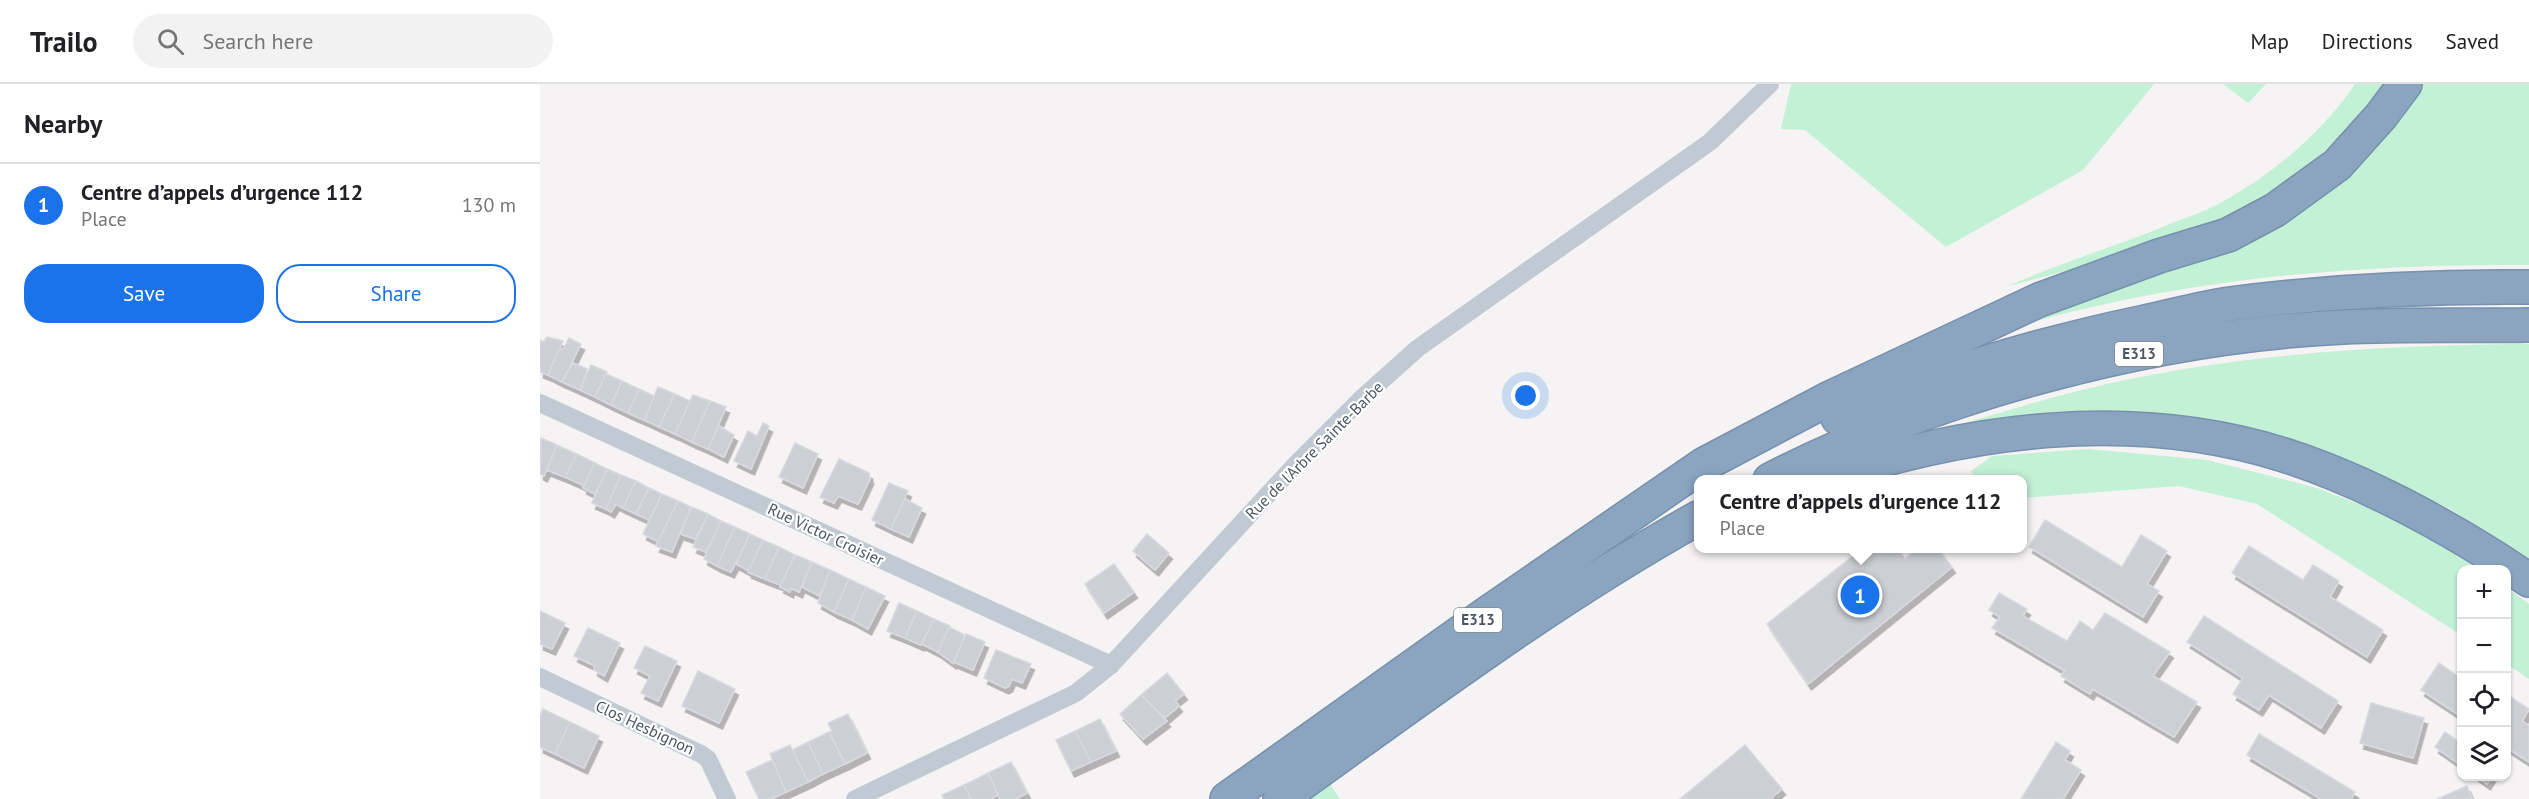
<!DOCTYPE html>
<html lang="en">
<head>
<meta charset="utf-8">
<style>
	body { margin:0; font-family:"PT Sans",sans-serif; background:#f2f2f2; color:#202124 }
	.controls { position:absolute; right:18px; bottom:18px; display:grid; overflow:hidden; border-radius:12px; box-shadow:0 2px 4px #0004 }
	.controls button { width:54px; height:54px; display:grid; place-items:center; padding:0; border:0; border-bottom:2px solid #e0e0e0; background:#fff; color:#202124; font:30px sans-serif }
	.you { position:absolute; left:986px; top:312px; width:21px; height:21px; margin:-15px; border:4px solid #fff; border-radius:50%; background:#1a73e8; box-shadow:0 0 0 9px #1a73e833 }
	.badge { display:grid; place-items:center; width:39px; height:39px; border-radius:50%; background:#1a73e8; color:#fff; font-size:20px; font-weight:700 }
	.pin { position:absolute; translate:-50% -50%; border:3px solid #fff; box-shadow:0 2px 6px #0006 }
	.popup { position:absolute; left:1154px; top:391px; width:333px; height:78px; box-sizing:border-box; display:grid; place-content:center; border-radius:12px; background:#fff; filter:drop-shadow(0 2px 4px #0005); font-size:20px; white-space:nowrap; color:#757577 }
	.popup b { font-size:22px; color:#202124 }
	.popup::after { content:''; position:absolute; left:50%; top:100%; margin-left:-12px; border:12px solid transparent; border-top-color:#fff }
	.list { margin:0; padding:0; list-style:none }
	h2 { display:flex; justify-content:space-between; align-items:center; height:78px; margin:0; padding:0 24px; font-size:26px }
	h2 small { font-size:20px; font-weight:400; color:#757577 }
	.list li { display:grid; grid-template-columns:39px 1fr auto; gap:18px; align-items:center; box-sizing:border-box; height:84px; padding:0 24px; border-top:2px solid #e0e0e0 }
	.list b { display:block; font-size:22px; white-space:nowrap }
	.list p { margin:0; font-size:20px; white-space:nowrap; color:#757577 }
	.list em { font-size:20px; font-style:normal; color:#757577 }
	.actions { display:flex; gap:12px; padding:18px 24px }
	.actions a { flex:1; padding:14px 0; border:2px solid #1a73e8; border-radius:24px; text-align:center; font-size:21px; color:#1a73e8 }
	.actions .main { background:#1a73e8; color:#fff }
	.icon { flex:none; width:33px; height:33px; fill:none; stroke:currentColor; stroke-width:2; stroke-linecap:round; stroke-linejoin:round }
	.map { position:relative; flex:none; width:1989px; height:715px; overflow:hidden }
	header { display:flex; align-items:center; gap:36px; box-sizing:border-box; height:84px; padding:0 30px; background:#fff; border-bottom:2px solid #e0e0e0 }
	header strong { font-size:28px }
	nav { display:flex; gap:33px; margin-inline-start:auto; font-size:21px }
	.search { width:420px; height:54px; background:#f2f2f2; display:flex; align-items:center; gap:15px; box-sizing:border-box; padding:0 21px; border-radius:33px; color:#757577; font-size:22px }
	main { display:flex }
	aside { flex:1; background:#fff }
	.map>svg:first-child { display:block }
</style>
</head>
<body>
<header>
<strong>Trailo</strong>
<div class="search"><svg class="icon" aria-label="search" viewBox="0 0 24 24"><circle cx="10" cy="10" r="6"/><path d="M15 15l6 6"/></svg>Search here</div>
<nav><a>Map</a><a>Directions</a><a>Saved</a></nav>
</header>
<main>
<aside>
<h2>Nearby<small></small></h2>
<ul class="list">
<li><span class="badge">1</span><div><b>Centre d’appels d’urgence 112</b><p>Place</p></div><em>130 m</em></li>
</ul>
<div class="actions"><a class="main">Save</a><a>Share</a></div>
</aside>
<div class="map">
<svg width="1989" height="715" viewBox="0 0 1989 715">
	<defs>
		<filter id="shadow"><feDropShadow dx="3.5" dy="6" stdDeviation="0" flood-color="#0004"/></filter>
	</defs>
	<rect width="100%" height="100%" fill="#f5f3f3"/>
	<!-- green -->
	<g fill="#c3f1d5">
		<polygon points="1251,0 1614,0 1543,86 1406,163 1265,46 1241,45"/>
		<polygon points="1683,0 1726,0 1708,19"/>
		<path d="M1815 0H1844C1810 43 1770 88 1722 115 1645 160 1554 179 1468 202 1521 179 1576 162 1630 140 1646 133 1665 128 1680 119 1733 90 1781 50 1815 0Z"/>
		<path d="M1876 0H1989V181C1809 180 1629 195 1456 249L1676 166Z"/>
		<path d="M1989 260V474L1910 425 1823 384 1501 333 1419 341C1477 323 1535 306 1595 294 1724 268 1857 261 1989 260Z"/>
		<polygon points="1548,365 1667,376 1777,404 1837,427 1887,453 1938,485 1922,485 1921,551 1717,420 1639,402 1482,414 1482,396 1436,395 1431,387 1452,372"/>
		<polygon points="1967,504 1989,520 1989,595 1967,580"/>
		<polygon points="788,697 800,715 763,715"/>
	</g>
	<!-- building -->
	<g fill="#cdcfd5" stroke="#d7d9de" stroke-width="1.5" filter="url(#shadow)">
		<polygon points="7,253 23,257 8,291 0,288 0,256 4,258"/>
		<polygon points="29,254 41,260 22,298 8,291 19,265 23,266"/>
		<polygon points="33,279 47,285 40,306 22,298"/>
		<polygon points="51,281 67,288 55,313 40,306"/>
		<polygon points="66,290 82,297 71,321 55,313"/>
		<polygon points="82,297 99,305 88,329 71,321"/>
		<polygon points="118,303 135,310 119,343 104,336"/>
		<polygon points="99,305 114,312 104,336 88,329"/>
		<polygon points="135,310 150,317 135,350 119,343"/>
		<polygon points="153,311 170,317 152,358 135,350"/>
		<polygon points="170,317 186,323 168,365 152,358"/>
		<polygon points="223,339 229,342 211,385 194,377 208,347 217,352"/>
		<polygon points="179,342 194,351 184,373 168,365"/>
		<polygon points="1,354 17,361 4,392 0,390"/>
		<polygon points="255,359 278,370 263,404 239,393"/>
		<polygon points="17,361 37,370 25,393 7,386"/>
		<polygon points="37,370 55,379 45,402 25,393"/>
		<polygon points="299,375 329,389 330,395 318,420 298,412 294,419 280,413"/>
		<polygon points="55,379 67,385 55,410 43,404"/>
		<polygon points="67,385 81,391 66,425 52,419"/>
		<polygon points="81,391 96,397 83,424 76,420 71,428 66,425"/>
		<polygon points="96,397 109,404 96,430 83,424"/>
		<polygon points="349,399 368,407 351,445 332,436"/>
		<polygon points="109,404 122,410 109,436 96,430"/>
		<polygon points="122,410 138,417 119,458 103,450"/>
		<polygon points="365,415 382,424 369,453 351,445"/>
		<polygon points="138,417 151,423 132,468 116,462"/>
		<polygon points="151,423 168,430 155,455 141,450"/>
		<polygon points="168,430 181,437 166,468 153,463"/>
		<polygon points="1505,436 1582,483 1601,451 1627,467 1607,500 1619,507 1603,533 1489,463"/>
		<polygon points="181,437 195,443 177,482 164,475"/>
		<polygon points="195,443 210,450 191,488 177,482"/>
		<polygon points="210,450 223,456 209,487 196,480"/>
		<polygon points="607,450 629,469 615,486 593,467"/>
		<polygon points="223,456 239,463 225,495 208,488"/>
		<polygon points="1709,462 1763,496 1773,481 1799,497 1790,513 1843,546 1827,573 1692,489"/>
		<polygon points="239,463 255,471 241,501 225,495"/>
		<polygon points="1323,464 1357,464 1365,475 1377,464 1397,464 1412,483 1268,600 1227,540"/>
		<polygon points="255,471 272,478 259,508 251,504 250,508 240,503"/>
		<polygon points="272,478 290,486 280,512 262,503"/>
		<polygon points="574,480 594,508 564,529 545,500"/>
		<polygon points="290,486 309,495 294,528 278,519"/>
		<polygon points="309,495 326,503 312,536 294,528"/>
		<polygon points="326,503 345,512 328,545 312,536"/>
		<polygon points="1459,509 1487,525 1483,532 1527,557 1540,537 1553,546 1565,529 1630,568 1613,592 1657,618 1634,653 1553,605 1550,610 1521,592 1525,587 1452,544 1460,533 1449,526"/>
		<polygon points="359,519 377,527 365,554 347,547"/>
		<polygon points="0,527 25,539 12,565 0,560"/>
		<polygon points="377,527 394,535 381,561 365,554"/>
		<polygon points="1664,532 1798,617 1781,644 1729,611 1719,626 1693,610 1703,594 1647,558"/>
		<polygon points="394,535 410,542 398,568 382,560"/>
		<polygon points="409,543 425,551 413,579 398,568"/>
		<polygon points="48,544 80,559 64,592 54,586 55,582 34,572"/>
		<polygon points="426,550 445,558 433,586 414,578"/>
		<polygon points="105,562 137,577 118,617 101,609 110,592 94,584"/>
		<polygon points="456,566 491,580 482,599 472,595 469,602 465,604 444,594"/>
		<polygon points="1899,579 1922,595 1922,633 1881,606"/>
		<polygon points="158,587 195,605 179,639 142,622"/>
		<polygon points="627,589 644,610 635,617 639,622 625,634 601,611"/>
		<polygon points="1966,610 1989,625 1982,637 1989,642 1989,678 1966,663"/>
		<polygon points="601,611 627,637 603,655 580,630"/>
		<polygon points="1831,619 1884,634 1873,674 1820,659"/>
		<polygon points="3,625 30,638 15,670 0,663 0,632"/>
		<polygon points="308,630 327,669 305,680 289,648 292,647 288,639"/>
		<polygon points="560,635 576,667 551,678 535,647"/>
		<polygon points="30,638 59,652 44,684 15,670"/>
		<polygon points="535,647 551,678 531,687 516,656"/>
		<polygon points="289,648 305,680 283,690 268,658"/>
		<polygon points="1905,648 1922,660 1922,682 1895,663"/>
		<polygon points="1719,650 1815,708 1811,715 1781,715 1707,671"/>
		<polygon points="268,658 283,690 268,698 252,666"/>
		<polygon points="1516,658 1530,667 1525,676 1541,686 1523,715 1481,715"/>
		<polygon points="250,661 268,698 246,708 230,670"/>
		<polygon points="1205,661 1242,705 1230,715 1140,715"/>
		<polygon points="232,676 246,708 231,715 219,715 206,688"/>
		<polygon points="471,678 487,709 475,715 460,715 448,689"/>
		<polygon points="448,689 458,711 450,715 431,715 424,701"/>
		<polygon points="1936,692 1952,692 1947,700"/>
		<polygon points="424,701 431,715 404,715 402,711"/>
		<polygon points="1927,702 1932,715 1897,715"/>
	</g>
	<g fill="none" stroke-linecap="round" stroke-linejoin="round">
		<!-- motorway casing -->
		<g stroke="#7690ad" stroke-width="36">
			<g id="motorway">
				<path d="M1298 334C1396 290 1500 260 1605 238 1633 232 1661 224 1690 220 1789 207 1889 202 1989 203"/>
				<path d="M1230 396C1399 309 1614 252 1803 243 1865 240 1927 242 1989 241"/>
				<path d="M1277 396C1426 345 1590 323 1744 371 1831 399 1913 445 1989 496"/>
				<polyline points="687,715 948,529 1163,381 1290,314 1499,216 1619,172 1688,151 1735,126 1797,81 1841,32 1865,0"/>
				<path d="M740 715C877 617 1011 516 1158 434"/>
			</g>
		</g>
		<!-- minor -->
		<g stroke="#c1cad2" stroke-width="18">
			<polyline points="0,319 571,581"/>
			<polyline points="0,593 161,670 168,675 187,715"/>
			<polyline points="315,715 536,609 571,581 757,379 821,315 878,264 1170,58 1230,0"/>
		</g>
		<!-- motorway -->
		<use href="#motorway" stroke="#8ba5c1" stroke-width="33"/>
	</g>
	<g text-anchor="middle" stroke-width="4.5" stroke-linejoin="round" paint-order="stroke">
		<!-- shield labels -->
		<g fill="#fff" stroke="#808990" stroke-width="1.5">
			<rect x="1575" y="258" width="48" height="24" rx="4.5"/>
			<rect x="914" y="524" width="48" height="24" rx="4.5"/>
		</g>
		<g font-size="15" font-weight="bold" fill="#4a5661">
			<text x="1599" y="275">E313</text>
			<text x="938" y="541">E313</text>
		</g>
		<!-- street labels -->
		<g font-size="16" fill="#4a5661" stroke="#fff">
			<text transform="translate(774 366) rotate(-45)" y="6">Rue de l'Arbre Sainte-Barbe</text>
			<text transform="translate(286 450) rotate(25)" y="6">Rue Victor Croisier</text>
			<text transform="translate(105 643) rotate(25)" y="6">Clos Hesbignon</text>
		</g>
	</g>
</svg>
<div class="controls">
<button>+</button>
<button>−</button>
<button><svg class="icon" aria-label="locate" viewBox="0 0 24 24"><circle cx="12" cy="12" r="6"/><path d="M12 2v4M12 18v4M2 12h4M18 12h4"/></svg></button>
<button><svg class="icon" aria-label="layers" viewBox="0 0 24 24"><path d="M12 4l9 5-9 5-9-5zM3 14l9 5 9-5"/></svg></button>
</div>
<div class="you"></div>
<div class="pin badge" style="left:1320px;top:511px">1</div>
<div class="popup"><b>Centre d’appels d’urgence 112</b>Place</div>
</div>
</main>
</body>
</html>
